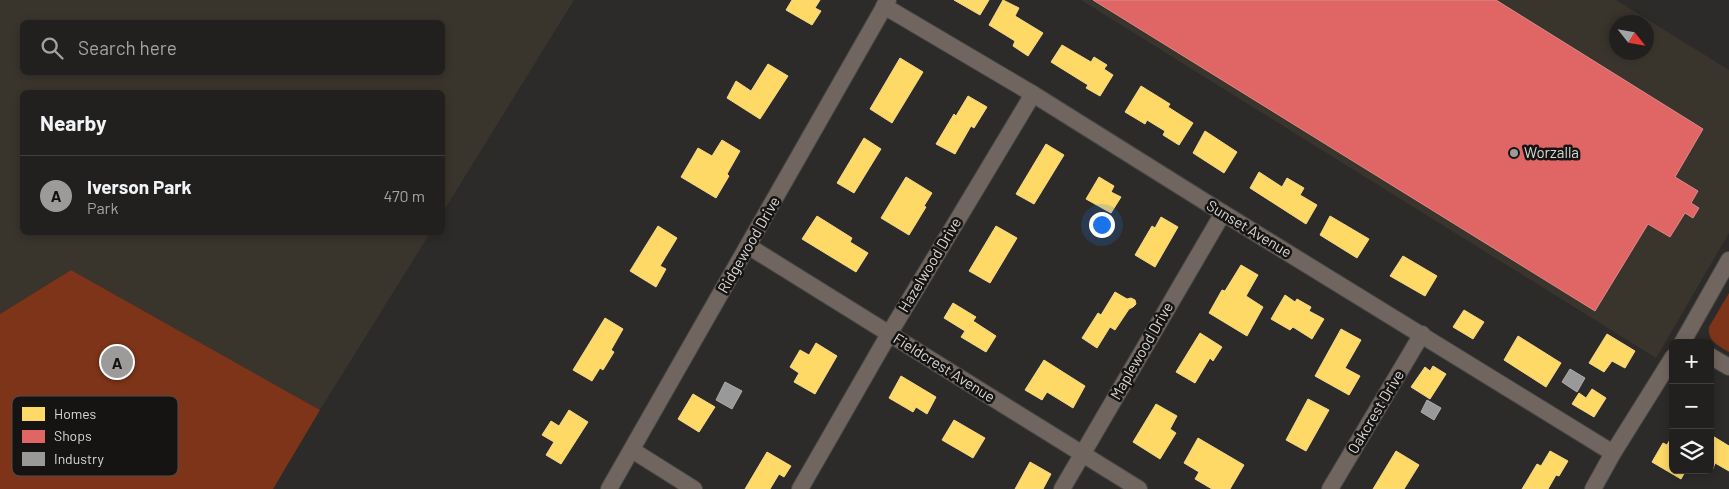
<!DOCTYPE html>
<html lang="en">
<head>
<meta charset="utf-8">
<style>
	body { margin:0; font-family:Barlow,sans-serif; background:#2e2d2c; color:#f1f3f6 }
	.controls { position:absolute; right:15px; bottom:15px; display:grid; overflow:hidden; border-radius:8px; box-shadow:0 2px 8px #0003 }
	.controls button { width:45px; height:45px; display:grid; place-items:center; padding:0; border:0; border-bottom:1px solid #3f3e3d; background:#22201f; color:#f1f3f6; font:25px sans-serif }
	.compass { position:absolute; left:1609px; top:15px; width:45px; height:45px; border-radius:50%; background:#22201f; box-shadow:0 2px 8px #0003; rotate:121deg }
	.you { position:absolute; left:1101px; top:224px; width:18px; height:18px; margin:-12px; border:4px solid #fff; border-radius:50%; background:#1a73e8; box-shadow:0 0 0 8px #1a73e833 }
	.badge { display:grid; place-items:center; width:32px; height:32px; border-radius:50%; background:#9d9b99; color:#111; font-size:16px; font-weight:700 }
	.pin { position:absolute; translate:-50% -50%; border:2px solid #fff; box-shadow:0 1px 5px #0006 }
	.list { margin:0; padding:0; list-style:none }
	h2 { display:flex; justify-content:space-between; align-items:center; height:65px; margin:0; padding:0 20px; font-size:21px }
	h2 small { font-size:16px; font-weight:400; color:#a2a3a4 }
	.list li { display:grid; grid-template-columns:32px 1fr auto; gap:15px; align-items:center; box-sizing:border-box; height:80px; padding:0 20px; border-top:1px solid #3f3e3d }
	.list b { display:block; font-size:19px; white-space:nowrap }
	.list p { margin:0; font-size:16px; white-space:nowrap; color:#a2a3a4 }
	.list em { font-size:16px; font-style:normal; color:#a2a3a4 }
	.icon { flex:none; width:28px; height:28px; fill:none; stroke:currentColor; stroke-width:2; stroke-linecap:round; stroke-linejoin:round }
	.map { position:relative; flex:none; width:1729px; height:489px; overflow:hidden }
	.search { position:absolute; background:#22201f; box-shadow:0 2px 8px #0003; left:20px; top:20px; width:425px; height:55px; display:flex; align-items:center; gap:12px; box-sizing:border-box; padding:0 18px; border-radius:8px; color:#a2a3a4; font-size:19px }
	.panel { position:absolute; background:#22201f; box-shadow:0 2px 8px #0003; left:20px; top:90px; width:425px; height:145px; border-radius:8px }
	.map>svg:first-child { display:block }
</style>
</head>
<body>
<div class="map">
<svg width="1729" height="489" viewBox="0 0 1729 489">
	<rect width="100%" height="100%" fill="#2d2b29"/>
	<!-- built -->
	<g fill="#39342c" fill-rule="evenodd">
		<path d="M0 0H574L443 212 442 92H22V232L430 233 320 410 71 270 0 314ZM22 22H442V72H22Z"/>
		<path d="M1081 0H1616L1729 70V233L1656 358ZM1616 22H1646V52H1616Z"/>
	</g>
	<!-- green -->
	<g fill="#7d3419">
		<polygon points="71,270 320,410 273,489 0,489 0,314"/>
		<path d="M1729 293V352C1719 346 1707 341 1709 327Z"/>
	</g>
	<!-- homes -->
	<g fill="#ffd966" stroke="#f4d988">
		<polygon points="792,0 820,0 815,8 821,11 812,25 786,10"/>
		<polygon points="954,0 989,0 980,15"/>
		<polygon points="1003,0 1019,8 1015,16 1043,33 1028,56 1013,46 1015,41 989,25"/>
		<polygon points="1062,45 1091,62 1094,57 1107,65 1104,69 1113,75 1100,96 1086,88 1088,85 1051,62"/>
		<polygon points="900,58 923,72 892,123 870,109"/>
		<polygon points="768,64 788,76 760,119 727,98 736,81 751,91"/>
		<polygon points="1141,86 1170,104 1168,107 1193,123 1179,145 1163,135 1165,131 1147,120 1145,124 1125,112"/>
		<polygon points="968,96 987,107 974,128 971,126 955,154 936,144 954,114 956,116"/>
		<polygon points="1205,131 1237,152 1224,173 1193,153"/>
		<polygon points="864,138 881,149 854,193 837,183"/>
		<polygon points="722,140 740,151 727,174 729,176 716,198 681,177 698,148 712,156"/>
		<polygon points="1046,144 1064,155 1034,204 1016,194"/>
		<polygon points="1259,172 1282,187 1287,178 1304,188 1300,195 1317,205 1306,224 1250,188"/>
		<polygon points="906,177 932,193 924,206 926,207 909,235 881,218"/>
		<polygon points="1099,177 1114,186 1111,192 1121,197 1111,213 1086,199"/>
		<polygon points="817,216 852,238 850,242 868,253 856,272 802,239"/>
		<polygon points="1330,216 1369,239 1357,258 1320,235"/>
		<polygon points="1161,217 1178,227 1155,267 1135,255 1152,226 1155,228"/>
		<polygon points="658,226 677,238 660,266 666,269 656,287 630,271"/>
		<polygon points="996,226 1017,238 990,283 969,271"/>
		<polygon points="1403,256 1437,276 1425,296 1390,276"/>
		<polygon points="1241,265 1258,275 1246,296 1263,307 1247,336 1209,313 1222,290 1225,291"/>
		<polygon points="1115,292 1127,299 1131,298 1135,300 1136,304 1133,307 1129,309 1115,330 1110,327 1097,348 1082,338 1098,313 1101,315"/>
		<polygon points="1285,295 1295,302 1297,299 1311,307 1309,311 1324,319 1312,339 1293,327 1290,330 1271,319"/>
		<polygon points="953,303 976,317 973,321 996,336 986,352 961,337 965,331 944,318"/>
		<polygon points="1464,310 1484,322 1473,339 1453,327"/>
		<polygon points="605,318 623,329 611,350 614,352 603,370 600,368 592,381 573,370"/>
		<polygon points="1341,329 1361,340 1345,368 1360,376 1349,395 1315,376"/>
		<polygon points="1200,333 1222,347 1213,361 1210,358 1195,383 1176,372"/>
		<polygon points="1607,334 1635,351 1625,368 1612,361 1604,372 1589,363"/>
		<polygon points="1518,336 1561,363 1546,387 1504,360"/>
		<polygon points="816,343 837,356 815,394 794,382 799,373 790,367 800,350 809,355"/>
		<polygon points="1044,360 1085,386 1073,408 1047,392 1042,400 1025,390"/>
		<polygon points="1433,366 1446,374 1430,399 1411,387 1425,367 1430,371"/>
		<polygon points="901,376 936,397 927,414 916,407 913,412 889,398"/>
		<polygon points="1592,389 1606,398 1594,417 1572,404 1579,393 1586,398"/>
		<polygon points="693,394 715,407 699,432 678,419"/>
		<polygon points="1308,399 1329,410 1306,451 1286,440"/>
		<polygon points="1156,404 1177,416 1170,429 1176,433 1160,459 1133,442"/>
		<polygon points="569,410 588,422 561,464 546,455 554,442 542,435 551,421 559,426"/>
		<polygon points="954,420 985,438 973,458 942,440"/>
		<polygon points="1673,434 1673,470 1686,470 1681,479 1652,462 1663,443 1667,445"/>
		<polygon points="1711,435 1729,446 1729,471 1715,463 1713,469 1710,467"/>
		<polygon points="1198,438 1244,465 1230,489 1212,489 1195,479 1199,472 1184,463"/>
		<polygon points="1396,451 1419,465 1404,489 1373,489"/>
		<polygon points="1550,451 1568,461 1559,476 1556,475 1548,489 1522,489 1537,464 1541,466"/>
		<polygon points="767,452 791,466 784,477 779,474 770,489 745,489"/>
		<polygon points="1030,462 1051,474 1043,489 1015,489"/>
	</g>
	<!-- shops -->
	<polygon fill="#e06666" stroke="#de8888" points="1093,0 1496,0 1703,129 1675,177 1698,191 1691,203 1699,208 1693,218 1685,213 1670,237 1648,224 1595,311"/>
	<!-- industry -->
	<g fill="#999" stroke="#acacab">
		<polygon points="1570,369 1585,378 1577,392 1562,382"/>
		<polygon points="725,382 742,391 732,409 716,400"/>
		<polygon points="1427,400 1441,408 1434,420 1421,412"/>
	</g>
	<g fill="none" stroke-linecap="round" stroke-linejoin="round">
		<!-- minor casing -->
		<g stroke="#484746" stroke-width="18">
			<g id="minor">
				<polyline points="884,6 1033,94 1223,213 1613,453"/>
				<polyline points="748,246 1139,489"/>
				<polyline points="1682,343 1729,260"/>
				<polyline points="1710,356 1729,367"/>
				<polyline points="632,450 694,489"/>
				<polyline points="609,489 888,0"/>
				<polyline points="800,489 889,334 1033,94"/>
				<polyline points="1062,489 1223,213"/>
				<polyline points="1330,489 1422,334"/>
				<polyline points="1593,489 1613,453 1673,357"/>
			</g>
		</g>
		<!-- minor -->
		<use href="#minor" stroke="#71665f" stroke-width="16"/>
	</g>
	<!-- markers -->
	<circle fill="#9d9b99" stroke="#151413" stroke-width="2" cx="1514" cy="153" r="5"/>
	<g text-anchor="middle" stroke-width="5" stroke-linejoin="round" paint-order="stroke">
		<!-- poi labels -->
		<g font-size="15" fill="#dad8d6" stroke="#151413" text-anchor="start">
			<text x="1524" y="158">Worzalla</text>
		</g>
		<!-- street labels -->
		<g font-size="15" fill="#dad8d6" stroke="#151413">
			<text transform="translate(1249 229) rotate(31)" y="5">Sunset Avenue</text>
			<text transform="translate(749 245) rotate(-60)" y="5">Ridgewood Drive</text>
			<text transform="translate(930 265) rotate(-59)" y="5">Hazelwood Drive</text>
			<text transform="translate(1142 351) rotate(-60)" y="5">Maplewood Drive</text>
			<text transform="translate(944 368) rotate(32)" y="5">Fieldcrest Avenue</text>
			<text transform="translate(1376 412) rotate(-59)" y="5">Oakcrest Drive</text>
		</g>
	</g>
	<!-- legend -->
	<rect x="12" y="396" width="166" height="80" rx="8" fill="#151413" stroke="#504f4e" stroke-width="1"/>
	<rect x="22" y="407" width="23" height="14" fill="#ffd966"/>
	<rect x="22" y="430" width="23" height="13" fill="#e06666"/>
	<rect x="22" y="452" width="23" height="14" fill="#999"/>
	<g font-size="14" fill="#dad8d6">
		<text x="54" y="419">Homes</text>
		<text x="54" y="441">Shops</text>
		<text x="54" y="464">Industry</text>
	</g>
</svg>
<div class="controls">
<button>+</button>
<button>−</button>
<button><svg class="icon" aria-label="layers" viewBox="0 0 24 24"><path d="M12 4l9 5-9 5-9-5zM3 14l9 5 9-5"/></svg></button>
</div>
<svg class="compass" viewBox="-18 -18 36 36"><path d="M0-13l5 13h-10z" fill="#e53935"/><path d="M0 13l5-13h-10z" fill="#a2a3a4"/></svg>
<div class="you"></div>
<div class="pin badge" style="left:117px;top:362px">A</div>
<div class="search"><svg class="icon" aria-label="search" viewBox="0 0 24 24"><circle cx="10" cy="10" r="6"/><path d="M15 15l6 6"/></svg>Search here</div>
<section class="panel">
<h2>Nearby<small></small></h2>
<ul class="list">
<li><span class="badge">A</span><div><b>Iverson Park</b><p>Park</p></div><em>470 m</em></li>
</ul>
</section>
</div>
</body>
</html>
